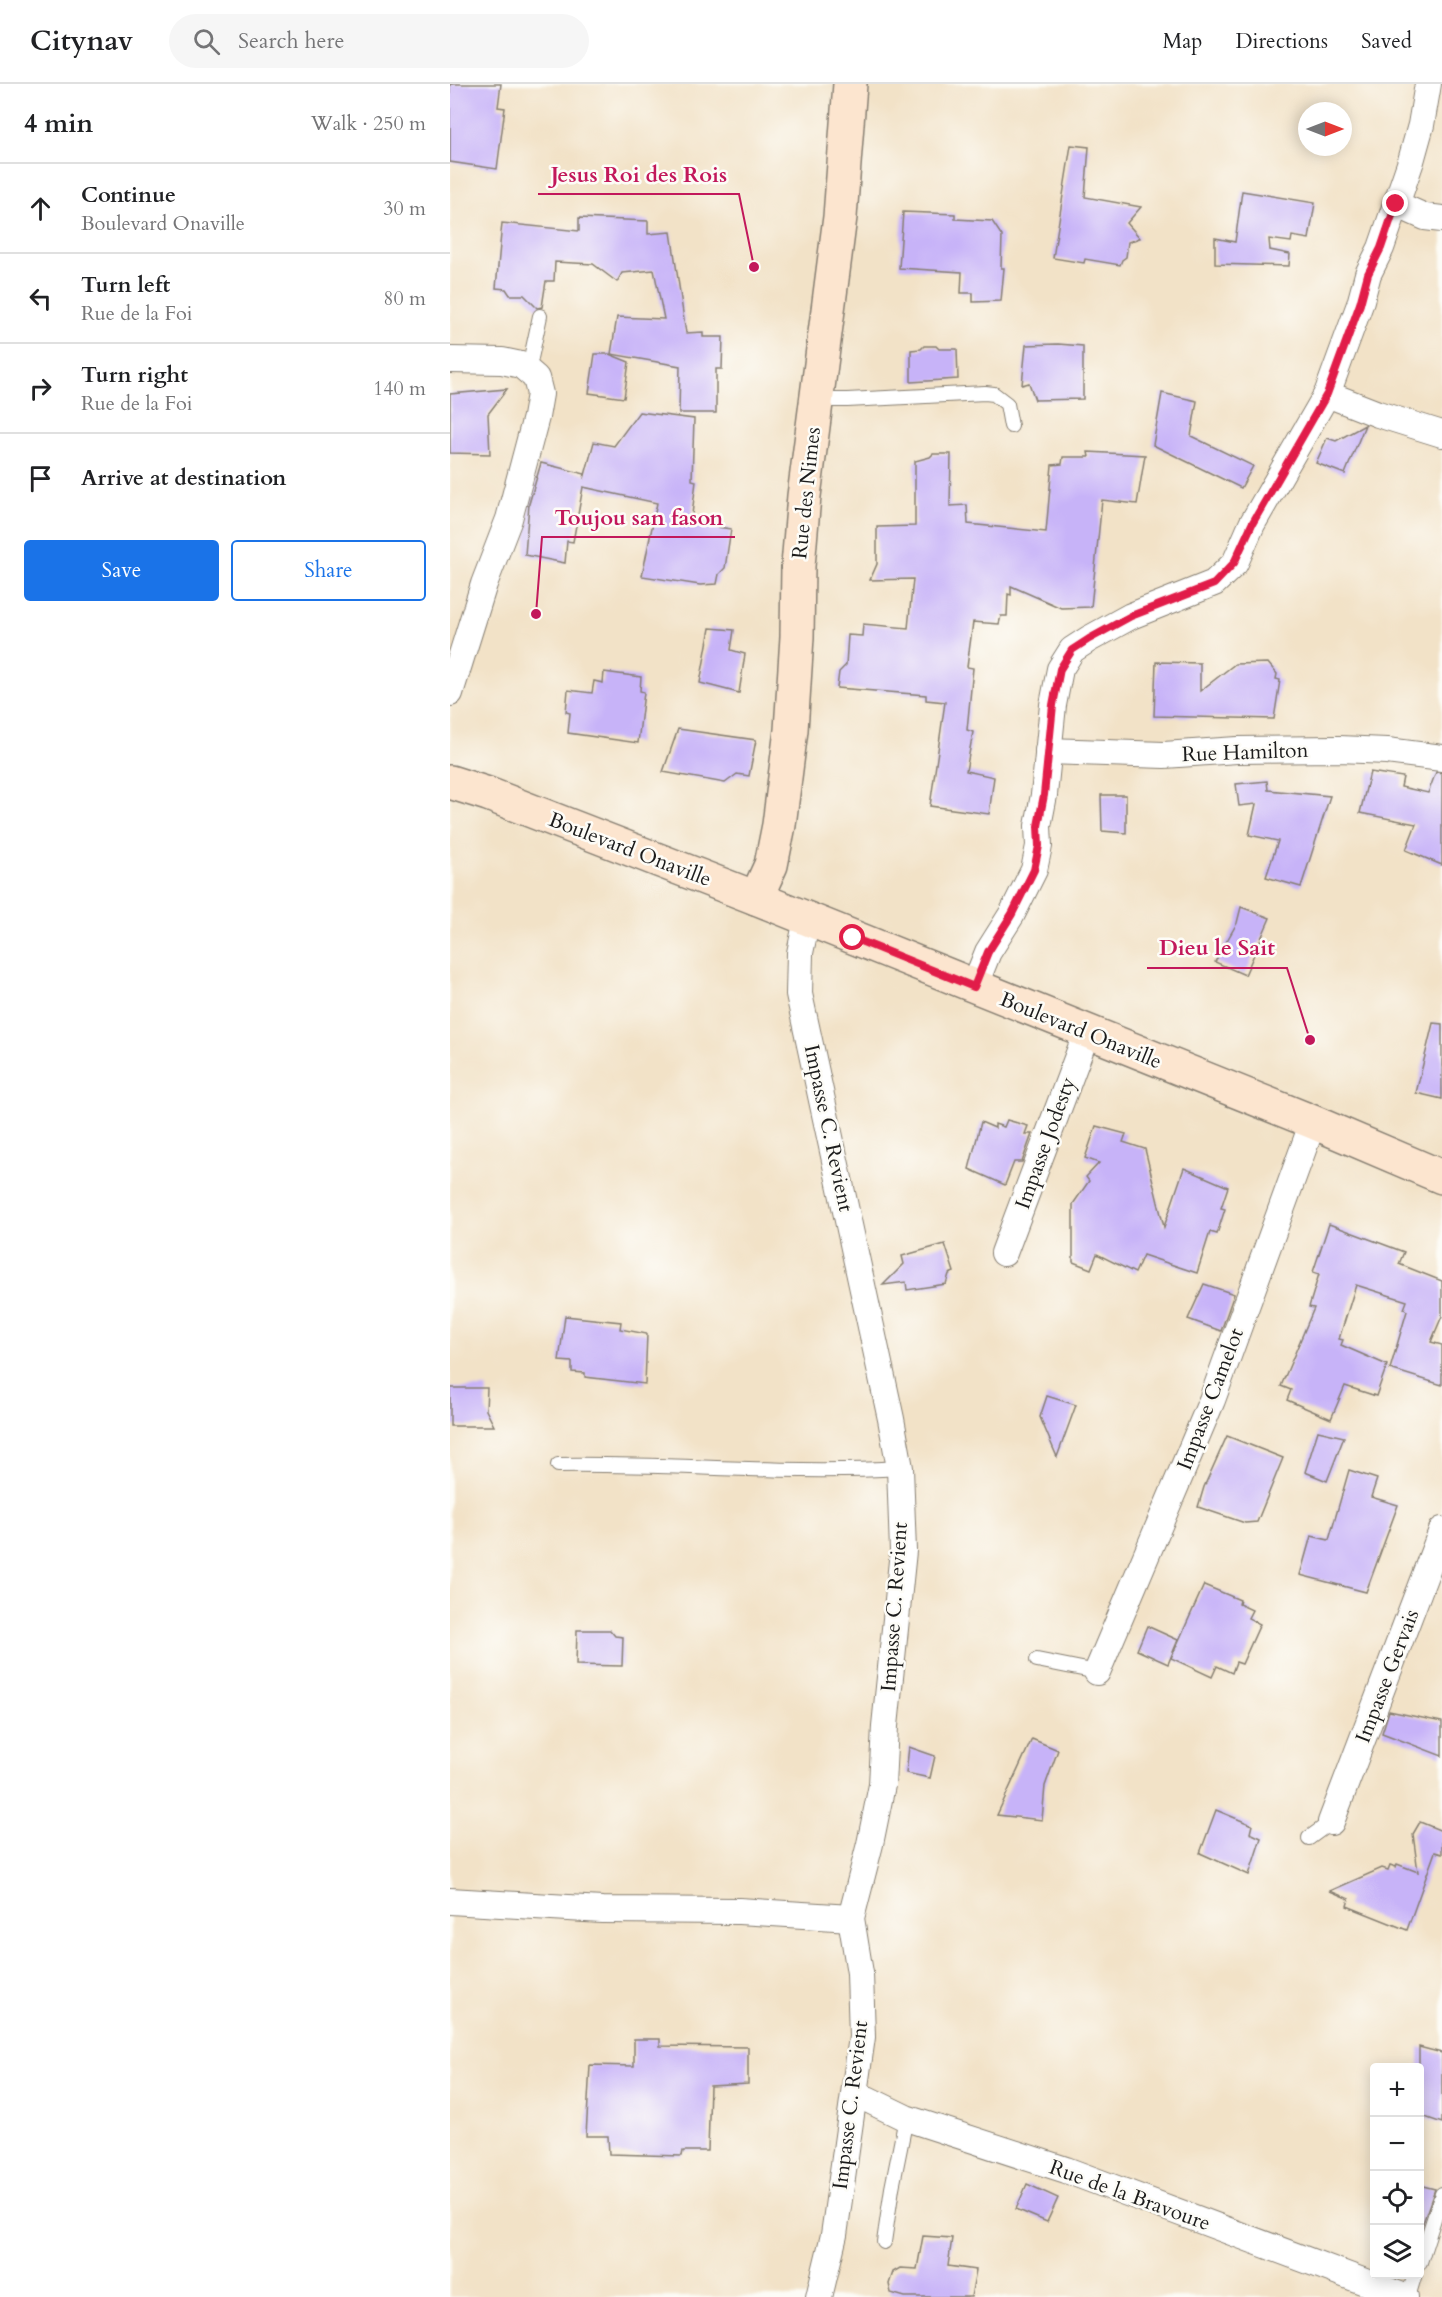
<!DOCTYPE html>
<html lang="en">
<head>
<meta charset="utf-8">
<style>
	body { margin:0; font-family:Cardo,serif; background:#f6f6f6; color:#202124 }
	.controls { position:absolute; right:18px; bottom:18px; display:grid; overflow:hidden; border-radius:6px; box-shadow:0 3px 15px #0003 }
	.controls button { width:54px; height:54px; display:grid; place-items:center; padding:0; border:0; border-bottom:2px solid #e0e0e0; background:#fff; color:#202124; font:30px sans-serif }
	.compass { position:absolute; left:848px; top:18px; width:54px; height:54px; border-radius:50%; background:#fff; box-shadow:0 3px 15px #0003; rotate:90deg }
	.stop { position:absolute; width:18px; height:18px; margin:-14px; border:4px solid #e11d48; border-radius:50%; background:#fff }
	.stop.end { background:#e11d48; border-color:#fff; box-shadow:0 2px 6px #0008 }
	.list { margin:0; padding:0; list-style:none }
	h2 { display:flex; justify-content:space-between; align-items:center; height:78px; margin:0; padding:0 24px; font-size:26px }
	h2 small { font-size:20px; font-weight:400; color:#757577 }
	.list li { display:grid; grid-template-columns:39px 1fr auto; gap:18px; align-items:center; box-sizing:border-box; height:90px; padding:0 24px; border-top:2px solid #e0e0e0 }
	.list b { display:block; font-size:22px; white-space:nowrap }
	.list p { margin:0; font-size:20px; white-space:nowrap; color:#757577 }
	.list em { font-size:20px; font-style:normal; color:#757577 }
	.actions { display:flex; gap:12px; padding:18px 24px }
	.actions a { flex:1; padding:14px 0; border:2px solid #1a73e8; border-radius:6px; text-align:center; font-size:21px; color:#1a73e8 }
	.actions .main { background:#1a73e8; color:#fff }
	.icon { flex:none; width:33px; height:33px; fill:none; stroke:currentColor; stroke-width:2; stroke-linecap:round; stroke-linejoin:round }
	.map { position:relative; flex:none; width:992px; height:2213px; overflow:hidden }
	header { display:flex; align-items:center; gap:36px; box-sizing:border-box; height:84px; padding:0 30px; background:#fff; border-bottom:2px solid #e0e0e0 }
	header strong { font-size:28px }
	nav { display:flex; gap:33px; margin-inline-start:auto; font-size:21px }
	.search { width:420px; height:54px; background:#f6f6f6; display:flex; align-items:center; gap:15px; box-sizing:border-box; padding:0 21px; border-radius:33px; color:#757577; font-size:22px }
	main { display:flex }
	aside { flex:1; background:#fff }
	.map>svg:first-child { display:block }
</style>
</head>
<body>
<header>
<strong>Citynav</strong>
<div class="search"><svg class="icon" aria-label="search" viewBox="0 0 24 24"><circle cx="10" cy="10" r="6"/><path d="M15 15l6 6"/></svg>Search here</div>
<nav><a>Map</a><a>Directions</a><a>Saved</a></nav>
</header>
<main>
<aside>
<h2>4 min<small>Walk · 250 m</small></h2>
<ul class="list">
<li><svg class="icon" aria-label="ahead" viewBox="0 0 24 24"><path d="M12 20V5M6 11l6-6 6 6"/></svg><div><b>Continue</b><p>Boulevard Onaville</p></div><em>30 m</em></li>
<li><svg class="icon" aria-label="left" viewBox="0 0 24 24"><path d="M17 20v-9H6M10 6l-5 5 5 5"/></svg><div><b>Turn left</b><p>Rue de la Foi</p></div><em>80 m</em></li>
<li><svg class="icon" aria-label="right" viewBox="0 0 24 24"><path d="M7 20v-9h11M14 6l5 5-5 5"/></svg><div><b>Turn right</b><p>Rue de la Foi</p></div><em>140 m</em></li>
<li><svg class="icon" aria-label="arrive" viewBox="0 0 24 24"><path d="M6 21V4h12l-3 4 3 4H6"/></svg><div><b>Arrive at destination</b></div></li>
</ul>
<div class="actions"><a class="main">Save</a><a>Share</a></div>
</aside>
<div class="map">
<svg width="992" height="2213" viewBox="0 0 992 2213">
	<rect width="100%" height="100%" fill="#fdfcf7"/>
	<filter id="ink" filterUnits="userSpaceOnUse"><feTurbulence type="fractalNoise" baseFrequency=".0167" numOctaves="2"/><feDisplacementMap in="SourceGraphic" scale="12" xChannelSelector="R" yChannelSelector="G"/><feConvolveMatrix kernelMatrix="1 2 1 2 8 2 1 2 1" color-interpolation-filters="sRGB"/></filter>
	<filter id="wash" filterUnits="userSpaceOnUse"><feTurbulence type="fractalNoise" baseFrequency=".008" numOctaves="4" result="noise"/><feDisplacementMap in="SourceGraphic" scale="24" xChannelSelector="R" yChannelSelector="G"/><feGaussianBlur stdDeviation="1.35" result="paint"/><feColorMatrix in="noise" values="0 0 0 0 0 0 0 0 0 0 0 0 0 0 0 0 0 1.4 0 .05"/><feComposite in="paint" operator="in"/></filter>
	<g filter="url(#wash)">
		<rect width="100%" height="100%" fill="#f2e2c7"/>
		<g id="blocks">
			<!-- building -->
			<g fill="#c7b3f8">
				<polygon points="0,0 51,0 48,23 55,24 47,85 0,78"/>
				<polygon points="621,61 639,63 635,113 691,123 677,139 690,154 678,158 676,173 672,176 670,181 635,175 634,179 603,174"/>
				<polygon points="792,107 865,119 859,155 842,152 841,158 819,155 820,166 840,170 839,182 765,180 765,154 785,158"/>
				<polygon points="453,128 505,130 505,135 542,137 552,152 551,184 554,184 551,217 523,218 523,209 511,209 512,188 449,184"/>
				<polygon points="129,134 198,137 198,150 221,148 236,249 253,248 253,253 273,253 272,285 266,285 266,329 229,329 230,282 161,270 167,233 214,235 204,186 172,189 167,198 143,180 105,178 104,197 96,197 92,223 87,224 74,211 60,211 56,205 46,204 52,139 129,147"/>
				<polygon points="608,260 633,262 633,315 585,316 579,299 572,301 576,261"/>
				<polygon points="474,262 486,262 489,265 507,265 508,295 461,298 461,266 471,265"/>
				<polygon points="145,270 159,270 179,278 174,314 139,309"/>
				<polygon points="57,305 38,330 40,370 0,369 0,310"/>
				<polygon points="712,309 747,317 741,352 803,382 791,404 703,361"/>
				<polygon points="189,328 244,335 242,396 246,397 241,439 281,445 275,484 269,490 267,500 250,501 192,492 207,419 133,403 123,458 117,457 115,479 75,471 79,420 91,379 135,390 134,395 144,358 164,362"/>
				<polygon points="915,341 895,390 866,379 877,354 886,357"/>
				<polygon points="638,368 695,371 687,420 652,416 641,523 611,524 561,502 561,511 558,510 557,532 551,532 549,540 523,538 517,583 523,584 517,646 523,648 516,687 544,693 539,730 480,722 495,618 476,616 476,611 387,604 389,588 396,581 398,551 412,552 413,540 458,544 463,495 420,496 427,480 427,443 465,442 465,377 480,373 483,370 501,370 500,422 517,421 518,440 596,448 602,381 612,380 613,373 639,373"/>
				<polygon points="260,544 284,546 281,566 295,570 289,609 250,599"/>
				<polygon points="706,578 750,579 750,607 785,580 818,579 827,590 826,595 830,596 824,635 704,632"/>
				<polygon points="154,588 191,593 190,607 194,608 188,659 118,649 120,629 116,628 118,606 142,609 144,597 153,599"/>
				<polygon points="228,645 306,656 299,692 287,690 275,699 213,688"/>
				<polygon points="920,688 953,693 951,703 978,709 986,688 992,689 992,781 956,766 966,740 910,729"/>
				<polygon points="817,697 818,706 880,712 851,803 816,793 828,757 799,751 806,720 789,722 786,700"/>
				<polygon points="651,711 676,711 676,749 652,747"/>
				<polygon points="791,823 820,834 795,891 765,878 787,839"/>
				<polygon points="983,939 992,940 992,1015 966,1009"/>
				<polygon points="557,1036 578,1042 575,1050 582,1050 572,1078 564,1078 555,1101 519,1085 531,1038 545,1044 545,1040 554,1043"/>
				<polygon points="646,1042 676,1050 673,1058 695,1065 714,1143 734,1084 778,1103 771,1124 775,1125 767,1150 760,1148 747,1189 693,1171 685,1189 647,1170 641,1185 623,1178 623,1120 639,1097 636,1093 649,1079 635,1074"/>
				<polygon points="879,1140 954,1168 949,1180 992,1197 992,1232 981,1258 992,1261 992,1301 940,1285 957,1227 954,1225 957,1217 906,1201 889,1255 893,1256 891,1261 937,1281 926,1312 895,1302 881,1335 837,1316 841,1306 831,1302 864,1224 859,1223 869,1190 863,1188"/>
				<polygon points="495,1160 504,1188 499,1190 496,1200 457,1206 456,1198 433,1201 454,1180 452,1172"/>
				<polygon points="754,1200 784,1210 771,1247 738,1235"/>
				<polygon points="115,1232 171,1238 170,1245 197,1250 195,1300 135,1293 135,1289 122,1288 122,1278 109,1277"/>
				<polygon points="0,1304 37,1304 36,1326 44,1342 0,1342"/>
				<polygon points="597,1312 626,1321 607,1373 590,1333"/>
				<polygon points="868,1347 894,1353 877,1397 855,1388"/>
				<polygon points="777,1352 833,1374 807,1438 795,1439 748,1423 754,1403"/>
				<polygon points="899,1386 927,1395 921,1413 948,1421 916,1508 850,1491 861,1452 879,1456"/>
				<polygon points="754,1501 790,1516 789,1520 802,1526 798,1534 810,1540 792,1580 786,1578 782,1589 767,1582 762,1593 721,1574"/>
				<polygon points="697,1542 728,1556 718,1580 687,1566"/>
				<polygon points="127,1546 160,1546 165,1552 173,1553 172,1582 126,1581"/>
				<polygon points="939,1627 992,1638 992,1672 932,1649"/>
				<polygon points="582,1655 608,1666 595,1702 592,1736 547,1731"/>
				<polygon points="459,1663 485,1672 480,1694 456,1689"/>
				<polygon points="766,1726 802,1741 800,1749 811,1754 799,1791 750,1769"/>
				<polygon points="970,1738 992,1747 992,1770 985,1768 957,1846 897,1822 899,1815 880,1807 932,1784 938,1786 940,1781 946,1783 947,1780 968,1788 963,1750"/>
				<polygon points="184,1955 210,1955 210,1962 298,1963 298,2000 260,2002 258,2067 233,2067 232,2072 159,2070 158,2052 136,2052 140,1981 184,1982"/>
				<polygon points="969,1963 992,1969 992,2039 969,2031"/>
				<polygon points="577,2100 608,2114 597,2138 566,2125"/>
				<polygon points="969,2101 985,2105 969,2150"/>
				<polygon points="473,2152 502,2154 498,2182 526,2186 521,2213 455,2213 441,2209 439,2200 443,2188 450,2184 467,2185"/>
			</g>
		</g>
	</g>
	<g filter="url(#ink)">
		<use href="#blocks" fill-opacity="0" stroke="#877f72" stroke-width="1.5"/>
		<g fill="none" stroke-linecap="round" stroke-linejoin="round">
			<!-- lane casing -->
			<g stroke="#877f72" stroke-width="16">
				<g id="lane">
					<polyline points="78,288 90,232"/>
					<polyline points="367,316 397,316 535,309 544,310 557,320 561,342"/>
					<path d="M108 1381C222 1379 337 1391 450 1384"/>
					<polyline points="587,1576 647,1588"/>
					<polyline points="859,1754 881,1738"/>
					<polyline points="434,2158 442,2104 456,2034"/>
					<polyline points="970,2178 992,2110"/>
					<polyline points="958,2213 965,2190"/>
				</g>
			</g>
			<!-- street casing -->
			<g stroke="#877f72" stroke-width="28">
				<g id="street">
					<polyline points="946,120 975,133 992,135"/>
					<polyline points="0,276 52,277 71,281 86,294 90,310 86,333 59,435 34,500 0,609"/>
					<polyline points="877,310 928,330 992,350"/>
					<polyline points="598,667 714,671 787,666 889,665 937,667 992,674"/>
					<polyline points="357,835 350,869 349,910 441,1335 450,1384 453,1467 435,1642 432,1701 420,1760 401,1834 410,1889 412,1953 384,2151 369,2213"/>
					<polyline points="524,903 538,868 562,830 584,786 589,762 588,742 594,711 603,621 610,585 622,566 639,555 681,532 764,499 785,479 802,440 877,310 910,220 918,190 931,164 961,77 971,41 978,0"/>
					<polyline points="554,1169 637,948"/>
					<polyline points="647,1588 762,1316 863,1038"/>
					<polyline points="881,1738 992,1446"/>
					<polyline points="0,1817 152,1826 289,1827 401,1834"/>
					<polyline points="405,2012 417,2015 456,2034 616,2086 955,2213"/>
				</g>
			</g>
			<!-- secondary casing -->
			<g stroke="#877f72" stroke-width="36">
				<g id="secondary">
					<polyline points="0,698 38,710 306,814 863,1038 992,1093"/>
					<polyline points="306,814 321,781 329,741 341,646 347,553 348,482 354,412 390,133 400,0"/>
				</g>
			</g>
			<!-- lane -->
			<use href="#lane" stroke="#fff" stroke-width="14"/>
			<!-- street -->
			<use href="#street" stroke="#fff" stroke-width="26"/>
			<!-- secondary -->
			<use href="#secondary" stroke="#fce5cf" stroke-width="33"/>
		</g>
	</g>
	<g fill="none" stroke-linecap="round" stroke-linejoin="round" filter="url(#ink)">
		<!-- route -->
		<polyline stroke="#e11d48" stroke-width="8" points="403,854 524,903 538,868 562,830 584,786 589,762 588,742 594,711 603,621 610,585 622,566 639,555 681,532 764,500 784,479 802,440 877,310 910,220 918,190 931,164 946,120"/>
	</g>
	<g text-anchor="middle" stroke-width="5" stroke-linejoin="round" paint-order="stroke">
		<!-- street labels -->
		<g font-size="21" fill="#1c1c1c" stroke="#fdfcf7">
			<text transform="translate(356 409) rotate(-84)" y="7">Rue des Nimes</text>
			<text transform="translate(795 668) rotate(-2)" y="7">Rue Hamilton</text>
			<text transform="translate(180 765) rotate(21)" y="7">Boulevard Onaville</text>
			<text transform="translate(631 946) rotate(22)" y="7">Boulevard Onaville</text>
			<text transform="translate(379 1044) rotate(78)" y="7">Impasse C. Revient</text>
			<text transform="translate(595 1059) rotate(-70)" y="7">Impasse Jodesty</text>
			<text transform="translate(760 1315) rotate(-69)" y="7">Impasse Camelot</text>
			<text transform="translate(444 1523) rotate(-86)" y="7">Impasse C. Revient</text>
			<text transform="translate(937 1592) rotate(-69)" y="7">Impasse Gervais</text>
			<text transform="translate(400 2021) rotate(-83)" y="7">Impasse C. Revient</text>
			<text transform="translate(680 2111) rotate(20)" y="7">Rue de la Bravoure</text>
		</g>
	</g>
	<!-- callouts -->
	<path fill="none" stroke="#c2185b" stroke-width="2" d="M304 183L289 110H88M86 530L92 453H285M860 956L837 884H697"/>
	<g fill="#c2185b" stroke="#fdfcf7" stroke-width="2">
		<circle cx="304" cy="183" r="6"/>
		<circle cx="86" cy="530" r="6"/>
		<circle cx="860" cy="956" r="6"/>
	</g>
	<g font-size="22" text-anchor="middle" font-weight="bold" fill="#c2185b" stroke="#fdfcf7" stroke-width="5" stroke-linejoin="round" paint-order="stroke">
		<text x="189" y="98">Jesus Roi des Rois</text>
		<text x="189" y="441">Toujou san fason</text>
		<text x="767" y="871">Dieu le Sait</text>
	</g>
</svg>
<div class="controls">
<button>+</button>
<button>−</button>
<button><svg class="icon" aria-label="locate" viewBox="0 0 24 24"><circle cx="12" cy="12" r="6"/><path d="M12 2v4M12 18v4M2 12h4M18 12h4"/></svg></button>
<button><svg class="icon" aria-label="layers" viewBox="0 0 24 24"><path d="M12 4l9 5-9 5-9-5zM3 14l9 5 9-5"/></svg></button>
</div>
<svg class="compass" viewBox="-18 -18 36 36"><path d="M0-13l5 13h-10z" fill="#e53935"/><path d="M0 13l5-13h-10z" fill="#757577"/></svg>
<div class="stop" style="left:403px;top:854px"></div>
<div class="stop end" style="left:946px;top:120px"></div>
</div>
</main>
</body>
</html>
